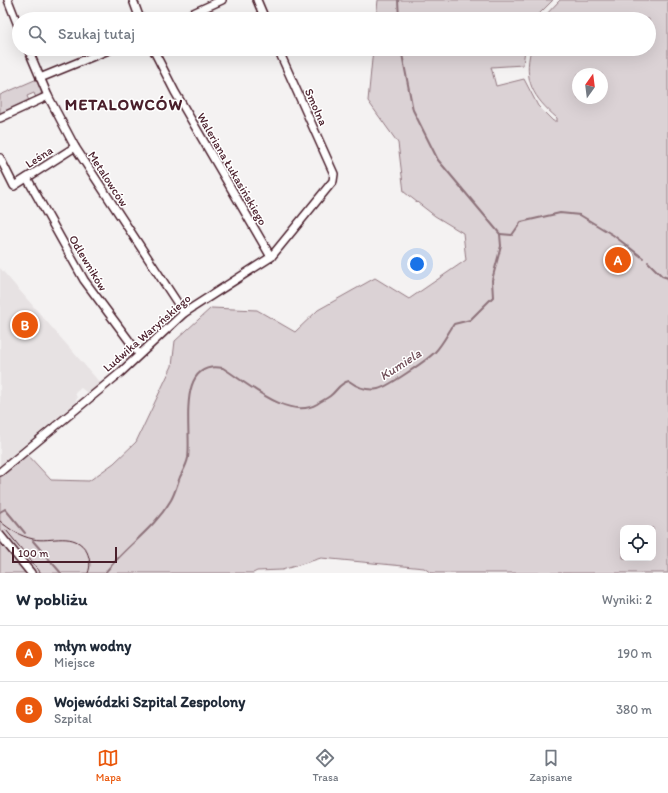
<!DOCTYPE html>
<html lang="pl">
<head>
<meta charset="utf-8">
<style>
	body { margin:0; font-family:Itim,sans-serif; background:#f2f2f3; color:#1f2937 }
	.controls { position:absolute; right:12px; bottom:12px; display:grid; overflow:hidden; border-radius:8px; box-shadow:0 4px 16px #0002 }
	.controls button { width:36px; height:36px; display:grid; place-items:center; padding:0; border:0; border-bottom:1px solid #e0e1e3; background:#fff; color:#1f2937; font:20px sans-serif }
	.compass { position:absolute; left:572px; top:68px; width:36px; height:36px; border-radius:50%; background:#fff; box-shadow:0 4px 16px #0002; rotate:14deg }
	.scale { position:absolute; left:12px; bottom:10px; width:105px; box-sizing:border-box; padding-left:4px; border:2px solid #4a1f2b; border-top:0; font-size:11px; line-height:14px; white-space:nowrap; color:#4a1f2b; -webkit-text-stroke:3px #fff; paint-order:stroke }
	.you { position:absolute; left:417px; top:264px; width:14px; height:14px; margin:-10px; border:3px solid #fff; border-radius:50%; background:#1a73e8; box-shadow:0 0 0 6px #1a73e833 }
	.badge { display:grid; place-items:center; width:26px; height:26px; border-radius:50%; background:#ea580c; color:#fff; font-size:13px; font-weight:700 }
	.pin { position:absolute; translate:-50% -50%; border:2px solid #fff; box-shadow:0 1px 4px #0006 }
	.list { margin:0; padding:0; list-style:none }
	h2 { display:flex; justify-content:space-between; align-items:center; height:52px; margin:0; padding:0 16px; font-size:17px }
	h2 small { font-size:13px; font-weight:400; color:#747a83 }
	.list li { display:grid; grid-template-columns:26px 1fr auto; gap:12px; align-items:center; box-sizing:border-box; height:56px; padding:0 16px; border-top:1px solid #e0e1e3 }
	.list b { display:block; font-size:15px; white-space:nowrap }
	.list p { margin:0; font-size:13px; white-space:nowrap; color:#747a83 }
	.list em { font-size:13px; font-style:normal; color:#747a83 }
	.icon { flex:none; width:22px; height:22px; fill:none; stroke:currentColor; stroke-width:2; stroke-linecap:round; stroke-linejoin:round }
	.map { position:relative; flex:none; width:668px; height:573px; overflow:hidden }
	.search { position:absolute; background:#fff; box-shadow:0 4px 16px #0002; left:12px; right:12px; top:12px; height:44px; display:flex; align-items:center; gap:10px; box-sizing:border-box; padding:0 14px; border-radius:22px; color:#747a83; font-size:15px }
	.sheet { height:164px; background:#fff }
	nav { display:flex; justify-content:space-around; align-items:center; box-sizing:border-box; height:56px; border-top:1px solid #e0e1e3; background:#fff; font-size:11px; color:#747a83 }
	nav a { display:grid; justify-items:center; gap:2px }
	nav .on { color:#ea580c }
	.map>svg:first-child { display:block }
</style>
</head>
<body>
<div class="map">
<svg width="668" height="573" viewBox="0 0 668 573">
	<rect width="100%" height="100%" fill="#f4f2f2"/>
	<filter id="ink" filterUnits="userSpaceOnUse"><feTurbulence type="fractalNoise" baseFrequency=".025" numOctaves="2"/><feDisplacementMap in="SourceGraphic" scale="8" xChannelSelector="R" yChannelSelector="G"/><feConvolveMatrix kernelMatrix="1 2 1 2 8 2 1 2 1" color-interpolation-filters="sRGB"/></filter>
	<g filter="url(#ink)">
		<!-- built -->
		<polygon fill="#e7e2e3" points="0,268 101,384 91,392 86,392 81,388 75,393 77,398 75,403 0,465"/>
		<!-- green -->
		<g fill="#dbd2d5" stroke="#927880" fill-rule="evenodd">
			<polygon points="378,0 553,0 534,19 376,19"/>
			<path d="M560 0H668V573H431L424 568 321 558 282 570 257 571 253 573H34L0 530V476L27 454 51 480 89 481 114 463 136 442 172 366 175 341 211 308 257 310 295 332 318 310 375 278 409 299 466 260 463 233 435 216 404 192 398 143 368 101 373 49H525L523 65 491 67 496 86 524 79 538 106 553 121H557V118C533 97 523 81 531 49H649V19H542ZM578 74H602V98H578ZM623 528H653V558H623Z"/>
			<polygon points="37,79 42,91 40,96 36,98 34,93 27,96 29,101 0,114 0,95"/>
			<polygon points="0,538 27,573 0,573"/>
		</g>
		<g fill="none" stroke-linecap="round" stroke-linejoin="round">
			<!-- stream -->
			<g stroke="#8d727a" stroke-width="2">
				<polyline points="398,0 399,19"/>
				<polyline points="401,49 413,110 438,160 500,234"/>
				<polyline points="500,234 512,235 521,222 560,213 580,215 613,235 643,258"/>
				<polyline points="648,262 662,276 668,278"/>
				<polyline points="0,512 5,509 25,533"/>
				<polyline points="33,541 61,573"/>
				<path d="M105 573C125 547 154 529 171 500 175 493 177 485 180 477 183 471 187 464 188 458 192 430 175 359 223 368 247 383 289 421 317 404 321 401 326 399 330 396 337 391 339 383 349 381 357 387 367 391 378 389 388 387 427 360 435 352 442 345 448 333 454 324L470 320 493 297 492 280 501 246 500 234"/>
			</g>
			<!-- minor casing -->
			<g stroke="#4a1f2b" stroke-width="10">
				<g id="minor">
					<polyline points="8,0 19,28"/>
					<polyline points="133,0 140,19"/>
					<polyline points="257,0 265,19"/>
					<polyline points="180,19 222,0"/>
					<polyline points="28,49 48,96 75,147 184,313"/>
					<polyline points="153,49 175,92 271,257"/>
					<polyline points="40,78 111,49"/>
					<polyline points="0,118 48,96"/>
					<polyline points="0,158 14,186 75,147"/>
					<polyline points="27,178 84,280 139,354"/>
					<polyline points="0,472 120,373 184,313 271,257 333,181 334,174 278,49"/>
					<polyline points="0,535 31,573"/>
				</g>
			</g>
			<!-- minor -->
			<use href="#minor" stroke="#fff" stroke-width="7"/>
			<!-- tram -->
			<g stroke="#4a1f2b" stroke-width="1">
				<path d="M0 521C10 530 20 536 33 539 51 543 75 530 87 552 90 559 91 566 88 573"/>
				<polyline points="6,530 41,573"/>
			</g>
		</g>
	</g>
	<g text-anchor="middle" stroke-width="3" stroke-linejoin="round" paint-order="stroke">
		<!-- street labels -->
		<g font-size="12" fill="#4a1f2b" stroke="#fff">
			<text transform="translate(316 107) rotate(66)" y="4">Smolna</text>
			<text transform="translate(39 157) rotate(-33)" y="4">Leśna</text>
			<text transform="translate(232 169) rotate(60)" y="4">Waleriana Łukasińskiego</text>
			<text transform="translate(108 179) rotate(57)" y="4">Metalowców</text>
			<text transform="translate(88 263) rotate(59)" y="4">Odlewników</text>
			<text transform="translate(147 333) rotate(-41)" y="4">Ludwika Waryńskiego</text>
		</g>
		<!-- water labels -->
		<g font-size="13" font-style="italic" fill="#714f59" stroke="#fff">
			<text transform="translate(400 364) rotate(-33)" y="5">Kumiela</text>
		</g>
		<!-- district labels -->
		<g font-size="16" font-weight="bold" letter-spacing="1" fill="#4a1f2b" stroke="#fff">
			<text x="124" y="110">METALOWCÓW</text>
		</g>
	</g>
</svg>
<div class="controls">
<button><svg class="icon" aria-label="locate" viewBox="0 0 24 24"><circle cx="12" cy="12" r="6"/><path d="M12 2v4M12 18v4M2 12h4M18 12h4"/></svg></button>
</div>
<svg class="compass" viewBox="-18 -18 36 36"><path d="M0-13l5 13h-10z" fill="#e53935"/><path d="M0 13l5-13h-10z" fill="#747a83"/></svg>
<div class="scale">100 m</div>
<div class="you"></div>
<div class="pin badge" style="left:618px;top:260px">A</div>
<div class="pin badge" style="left:25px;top:325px">B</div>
<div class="search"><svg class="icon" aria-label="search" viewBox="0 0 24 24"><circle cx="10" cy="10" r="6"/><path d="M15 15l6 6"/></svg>Szukaj tutaj</div>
</div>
<section class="sheet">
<h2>W pobliżu<small>Wyniki: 2</small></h2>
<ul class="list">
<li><span class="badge">A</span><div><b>młyn wodny</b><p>Miejsce</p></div><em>190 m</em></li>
<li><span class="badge">B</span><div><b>Wojewódzki Szpital Zespolony</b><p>Szpital</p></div><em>380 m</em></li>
</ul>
</section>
<nav>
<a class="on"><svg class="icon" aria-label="map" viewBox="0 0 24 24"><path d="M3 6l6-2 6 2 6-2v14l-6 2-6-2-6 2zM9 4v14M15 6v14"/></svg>Mapa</a>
<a><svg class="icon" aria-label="directions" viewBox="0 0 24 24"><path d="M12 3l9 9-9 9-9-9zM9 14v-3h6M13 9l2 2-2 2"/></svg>Trasa</a>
<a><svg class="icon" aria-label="saved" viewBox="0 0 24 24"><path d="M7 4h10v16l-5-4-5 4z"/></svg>Zapisane</a>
</nav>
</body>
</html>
